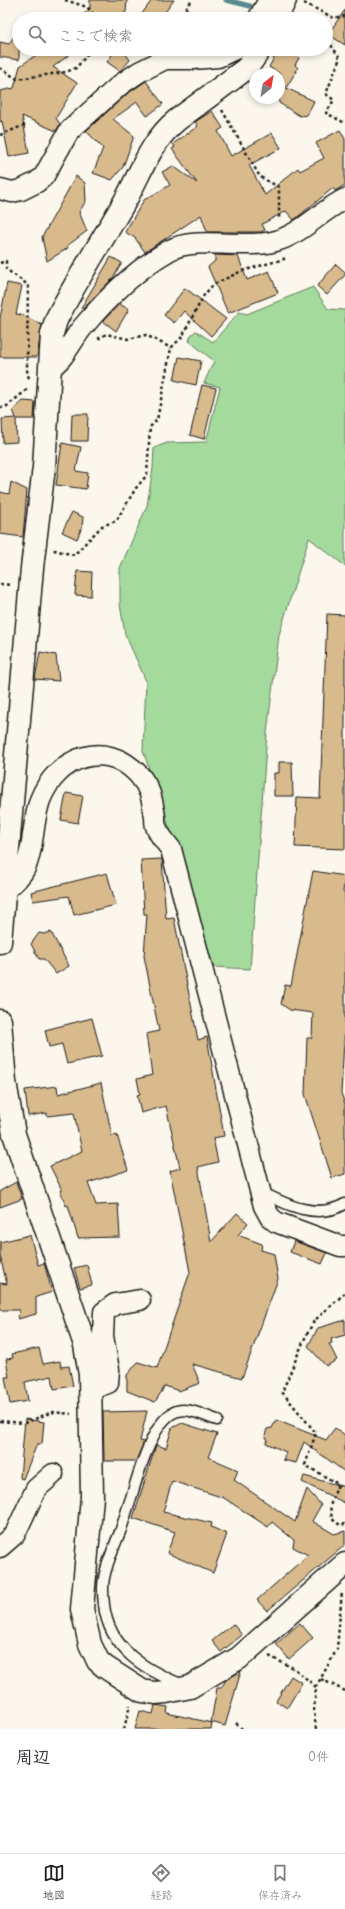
<!DOCTYPE html>
<html lang="ja">
<head>
<meta charset="utf-8">
<style>
	body { margin:0; font-family:"Comic Neue","Klee One",sans-serif; background:#f7f7f7; color:#2b2b33 }
	.compass { position:absolute; left:249px; top:68px; width:36px; height:36px; border-radius:50%; background:#fff; box-shadow:0 2px 6px #0003; rotate:31deg }
	.list { margin:0; padding:0; list-style:none }
	h2 { display:flex; justify-content:space-between; align-items:center; height:52px; margin:0; padding:0 16px; font-size:17px }
	h2 small { font-size:13px; font-weight:400; color:#7c7c81 }
	.icon { flex:none; width:22px; height:22px; fill:none; stroke:currentColor; stroke-width:2; stroke-linecap:round; stroke-linejoin:round }
	.map { position:relative; flex:none; width:345px; height:1729px; overflow:hidden }
	.search { position:absolute; background:#fff; box-shadow:0 2px 6px #0003; left:12px; right:12px; top:12px; height:44px; display:flex; align-items:center; gap:10px; box-sizing:border-box; padding:0 14px; border-radius:22px; color:#7c7c81; font-size:15px }
	.sheet { height:124px; background:#fff }
	nav { display:flex; justify-content:space-around; align-items:center; box-sizing:border-box; height:56px; border-top:1px solid #e1e1e2; background:#fff; font-size:11px; color:#7c7c81 }
	nav a { display:grid; justify-items:center; gap:2px }
	nav .on { color:#1c1c1c }
	.map>svg:first-child { display:block }
</style>
</head>
<body>
<div class="map">
<svg width="345" height="1729" viewBox="0 0 345 1729">
	<rect width="100%" height="100%" fill="#fbf7ec"/>
	<filter id="ink" filterUnits="userSpaceOnUse"><feTurbulence type="fractalNoise" baseFrequency=".025" numOctaves="2"/><feDisplacementMap in="SourceGraphic" scale="8" xChannelSelector="R" yChannelSelector="G"/><feConvolveMatrix kernelMatrix="1 2 1 2 8 2 1 2 1" color-interpolation-filters="sRGB"/></filter>
	<g filter="url(#ink)">
		<!-- green -->
		<polygon fill="#a5da9d" stroke="#607b5c" points="313,287 328,309 345,310 345,566 309,538 279,635 267,733 250,969 214,967 195,914 172,835 143,751 146,681 125,634 120,604 120,568 147,506 153,468 154,448 167,443 206,442 220,387 204,383 214,361 189,341 191,335 196,331 213,342 239,312 247,314"/>
		<g fill="none" stroke-linecap="round" stroke-linejoin="round">
			<!-- stream -->
			<polyline stroke="#59898f" stroke-width="5" points="226,0 250,6"/>
		</g>
		<!-- building -->
		<g fill="#d9ba8d" stroke="#1c1c1c">
			<polygon points="90,0 127,0 126,12 117,19 77,19 90,9"/>
			<polygon points="152,0 174,0 160,19 138,19"/>
			<polygon points="345,10 345,45 328,34"/>
			<polygon points="19,28 19,60 0,57 0,42 9,44"/>
			<polygon points="45,49 77,49 53,67 77,83 56,118 60,124 56,131 22,116 29,153 9,157 2,121 0,122 0,91 14,88 20,66"/>
			<polygon points="116,49 122,49 130,60 120,71 107,62"/>
			<polygon points="279,49 300,49 297,56 299,58 295,65 298,68 286,88 314,101 307,115 300,116 279,103 279,73 269,67"/>
			<polygon points="146,81 163,104 147,116 137,102 113,119 134,136 123,167 112,180 93,173 103,148 86,131 127,94"/>
			<polygon points="212,111 223,128 218,131 231,156 272,133 281,148 249,165 265,195 298,168 300,171 324,158 316,143 340,130 345,139 345,185 335,191 333,188 294,220 286,211 262,224 265,230 261,232 207,232 201,215 145,252 135,238 125,232 144,200 170,185 162,172 173,166 197,183 172,149 175,147 173,144 198,126 195,122"/>
			<polygon points="76,176 85,183 86,201 79,212 87,231 67,246 68,248 47,261 42,237"/>
			<polygon points="215,255 238,256 247,280 269,271 278,293 228,313 208,267 215,261"/>
			<polygon points="111,257 122,263 113,278 83,309 81,308"/>
			<polygon points="336,264 345,272 345,275 327,295 317,286"/>
			<polygon points="7,283 22,286 16,314 23,315 42,325 37,357 0,357 0,318"/>
			<polygon points="185,288 226,319 211,336 184,311 174,323 164,315"/>
			<polygon points="119,304 129,309 116,331 103,321"/>
			<polygon points="179,357 201,361 196,385 174,380"/>
			<polygon points="202,385 216,388 204,439 190,435"/>
			<polygon points="23,401 35,402 34,419 16,419 17,442 3,443 2,419 16,418 13,410"/>
			<polygon points="72,414 88,414 87,441 71,441"/>
			<polygon points="62,443 81,447 76,471 88,473 86,489 56,485"/>
			<polygon points="11,482 27,490 23,537 0,534 0,492 9,494"/>
			<polygon points="72,512 83,517 82,527 77,539 62,532"/>
			<polygon points="77,571 92,572 91,596 75,595"/>
			<polygon points="327,614 345,615 345,849 295,847 297,797 320,798"/>
			<polygon points="40,652 56,655 59,681 35,679"/>
			<polygon points="279,762 292,762 293,796 274,796 274,773 279,773"/>
			<polygon points="66,793 83,796 78,823 61,820"/>
			<polygon points="162,859 166,919 174,918 198,1040 207,1037 224,1136 213,1138 218,1162 198,1167 211,1242 237,1213 248,1223 238,1235 262,1244 261,1250 274,1254 278,1279 242,1378 192,1364 200,1383 179,1391 165,1386 155,1402 127,1391 127,1375 138,1362 157,1368 190,1272 170,1171 180,1168 166,1106 141,1113 137,1095 140,1094 137,1079 152,1075 146,1034 159,1031 144,956 147,914 144,914 141,860"/>
			<polygon points="313,871 345,876 343,892 345,894 345,1025 341,1093 345,1104 345,1174 332,1178 305,1094 307,1038 312,1038 313,1013 290,1010 281,1004 285,985 291,986"/>
			<polygon points="107,873 116,905 74,915 69,896 33,901 31,892"/>
			<polygon points="51,932 69,966 56,974 44,959 39,959 31,944 39,933 44,934"/>
			<polygon points="92,1018 102,1056 67,1064 62,1044 49,1047 45,1030"/>
			<polygon points="101,1083 112,1136 117,1135 128,1170 88,1183 96,1205 118,1204 120,1237 78,1238 68,1205 66,1206 60,1190 62,1190 50,1166 82,1151 74,1113 47,1116 47,1113 28,1116 25,1090 57,1086 58,1094"/>
			<polygon points="16,1182 22,1199 0,1207 0,1191"/>
			<polygon points="30,1235 38,1265 44,1263 52,1292 36,1297 36,1314 18,1319 19,1310 0,1310 0,1283 7,1284 0,1256 0,1242"/>
			<polygon points="294,1241 327,1253 322,1264 290,1252"/>
			<polygon points="87,1265 92,1285 80,1288 74,1268"/>
			<polygon points="345,1320 345,1335 331,1339 332,1343 329,1344 337,1360 326,1366 308,1346 318,1328"/>
			<polygon points="39,1348 43,1364 60,1361 61,1367 69,1366 73,1386 54,1389 52,1376 25,1382 28,1401 10,1404 5,1377 9,1377 6,1359 13,1358 12,1354"/>
			<polygon points="147,1411 140,1441 144,1442 136,1461 104,1461 103,1412"/>
			<polygon points="25,1419 44,1422 42,1444 37,1444 23,1479 20,1478"/>
			<polygon points="276,1420 326,1440 335,1428 345,1435 345,1472 304,1442 296,1463 283,1460 286,1452 266,1443 268,1440 265,1436 267,1429 272,1428"/>
			<polygon points="182,1423 217,1434 208,1457 238,1470 234,1480 295,1522 307,1489 321,1505 312,1521 334,1534 345,1531 345,1545 267,1611 257,1600 308,1555 293,1547 294,1540 272,1522 268,1527 224,1498 172,1481 163,1512 212,1523 211,1527 227,1534 213,1573 167,1553 175,1532 133,1518 156,1445 166,1448 172,1428"/>
			<polygon points="304,1476 345,1487 345,1503 302,1482"/>
			<polygon points="300,1623 313,1638 289,1659 276,1644"/>
			<polygon points="233,1624 242,1635 221,1652 212,1641"/>
			<polygon points="241,1671 225,1726 211,1722 217,1688 221,1688 226,1680"/>
			<polygon points="291,1676 302,1683 287,1708 276,1701"/>
			<polygon points="155,1705 168,1707 167,1713 212,1723 211,1729 135,1729 140,1711 153,1714"/>
		</g>
		<g fill="none" stroke-linecap="round" stroke-linejoin="round">
			<!-- lane casing -->
			<g stroke="#1c1c1c" stroke-width="13">
				<g id="lane">
					<path d="M261 1192C287 1205 317 1220 345 1204"/>
					<path d="M183 1685C145 1670 109 1649 104 1605 103 1596 102 1587 104 1578 107 1562 114 1547 120 1532 124 1521 127 1509 131 1498 138 1475 151 1427 171 1414 185 1404 203 1416 217 1420"/>
				</g>
			</g>
			<!-- street casing -->
			<g stroke="#1c1c1c" stroke-width="23">
				<g id="street">
					<polyline points="258,19 269,0"/>
					<polyline points="0,189 12,192 21,190 37,182 44,176 69,131 120,85 139,72 165,59 193,59 218,57 235,49"/>
					<path d="M50 368C65 358 71 342 82 328 107 298 136 269 170 250 195 236 243 249 272 242 300 236 320 211 345 199"/>
					<path d="M5 890C14 882 23 875 27 863 34 843 33 820 40 800 57 757 105 738 139 775 151 789 152 800 155 817 155 821 155 826 157 829 160 836 166 843 171 849L264 1206 270 1217 276 1222 340 1246H345"/>
					<polyline points="91,1389 108,1383 109,1370 103,1336 104,1312 115,1304 140,1300"/>
					<polyline points="0,1547 15,1534 36,1489 53,1474"/>
				</g>
			</g>
			<!-- secondary casing -->
			<g stroke="#1c1c1c" stroke-width="25">
				<g id="secondary">
					<polyline points="276,19 285,0"/>
					<path d="M0 942 32 568 44 467 52 334 56 320C77 279 102 241 125 201 141 172 151 141 177 120L247 68 260 49"/>
					<polyline points="0,1021 5,1082 14,1134 85,1345 90,1375 92,1497 82,1609 90,1644 98,1661 105,1667 142,1691 155,1693 166,1692 190,1687 239,1658 345,1564"/>
				</g>
			</g>
			<!-- path -->
			<g stroke="#1c1c1c" stroke-width="2.5" stroke-dasharray="3 3" stroke-linecap="butt">
				<polyline points="65,0 87,7 98,19"/>
				<polyline points="304,3 334,18 345,16"/>
				<polyline points="179,19 192,0"/>
				<polyline points="326,42 331,45 340,58 326,94 334,100 326,113 345,123"/>
				<polyline points="0,68 17,79 66,72 76,68 92,49"/>
				<polyline points="222,110 260,177 279,187 279,220"/>
				<polyline points="0,135 25,125"/>
				<polyline points="0,263 6,261 6,269 28,285 27,370 29,379"/>
				<polyline points="98,339 106,334 128,339 146,335 171,348"/>
				<polyline points="0,408 7,406 29,388"/>
				<polyline points="54,551 55,550 74,555 102,526 116,521 136,488 147,475 150,427 157,420 171,348 182,337 204,295 214,284 242,271 284,259 283,258"/>
				<polyline points="0,584 11,585"/>
				<polyline points="345,1293 314,1321 304,1340 282,1392 316,1433 305,1465 338,1484 330,1506 332,1519 340,1525 345,1524"/>
				<polyline points="0,1421 25,1423 52,1412 71,1414"/>
				<polyline points="269,1656 295,1669 316,1687"/>
				<polyline points="321,1679 345,1691"/>
				<polyline points="236,1723 242,1729"/>
				<polyline points="124,1729 130,1705"/>
				<polyline points="316,1729 314,1710 316,1687 337,1649 342,1591"/>
			</g>
			<!-- lane -->
			<use href="#lane" stroke="#fbf7ec" stroke-width="10"/>
			<!-- street -->
			<use href="#street" stroke="#fbf7ec" stroke-width="20"/>
			<!-- secondary -->
			<use href="#secondary" stroke="#fbf7ec" stroke-width="22"/>
		</g>
	</g>
</svg>
<svg class="compass" viewBox="-18 -18 36 36"><path d="M0-13l5 13h-10z" fill="#e53935"/><path d="M0 13l5-13h-10z" fill="#7c7c81"/></svg>
<div class="search"><svg class="icon" aria-label="search" viewBox="0 0 24 24"><circle cx="10" cy="10" r="6"/><path d="M15 15l6 6"/></svg>ここで検索</div>
</div>
<section class="sheet">
<h2>周辺<small>0件</small></h2>
<ul class="list">
</ul>
</section>
<nav>
<a class="on"><svg class="icon" aria-label="map" viewBox="0 0 24 24"><path d="M3 6l6-2 6 2 6-2v14l-6 2-6-2-6 2zM9 4v14M15 6v14"/></svg>地図</a>
<a><svg class="icon" aria-label="directions" viewBox="0 0 24 24"><path d="M12 3l9 9-9 9-9-9zM9 14v-3h6M13 9l2 2-2 2"/></svg>経路</a>
<a><svg class="icon" aria-label="saved" viewBox="0 0 24 24"><path d="M7 4h10v16l-5-4-5 4z"/></svg>保存済み</a>
</nav>
</body>
</html>
